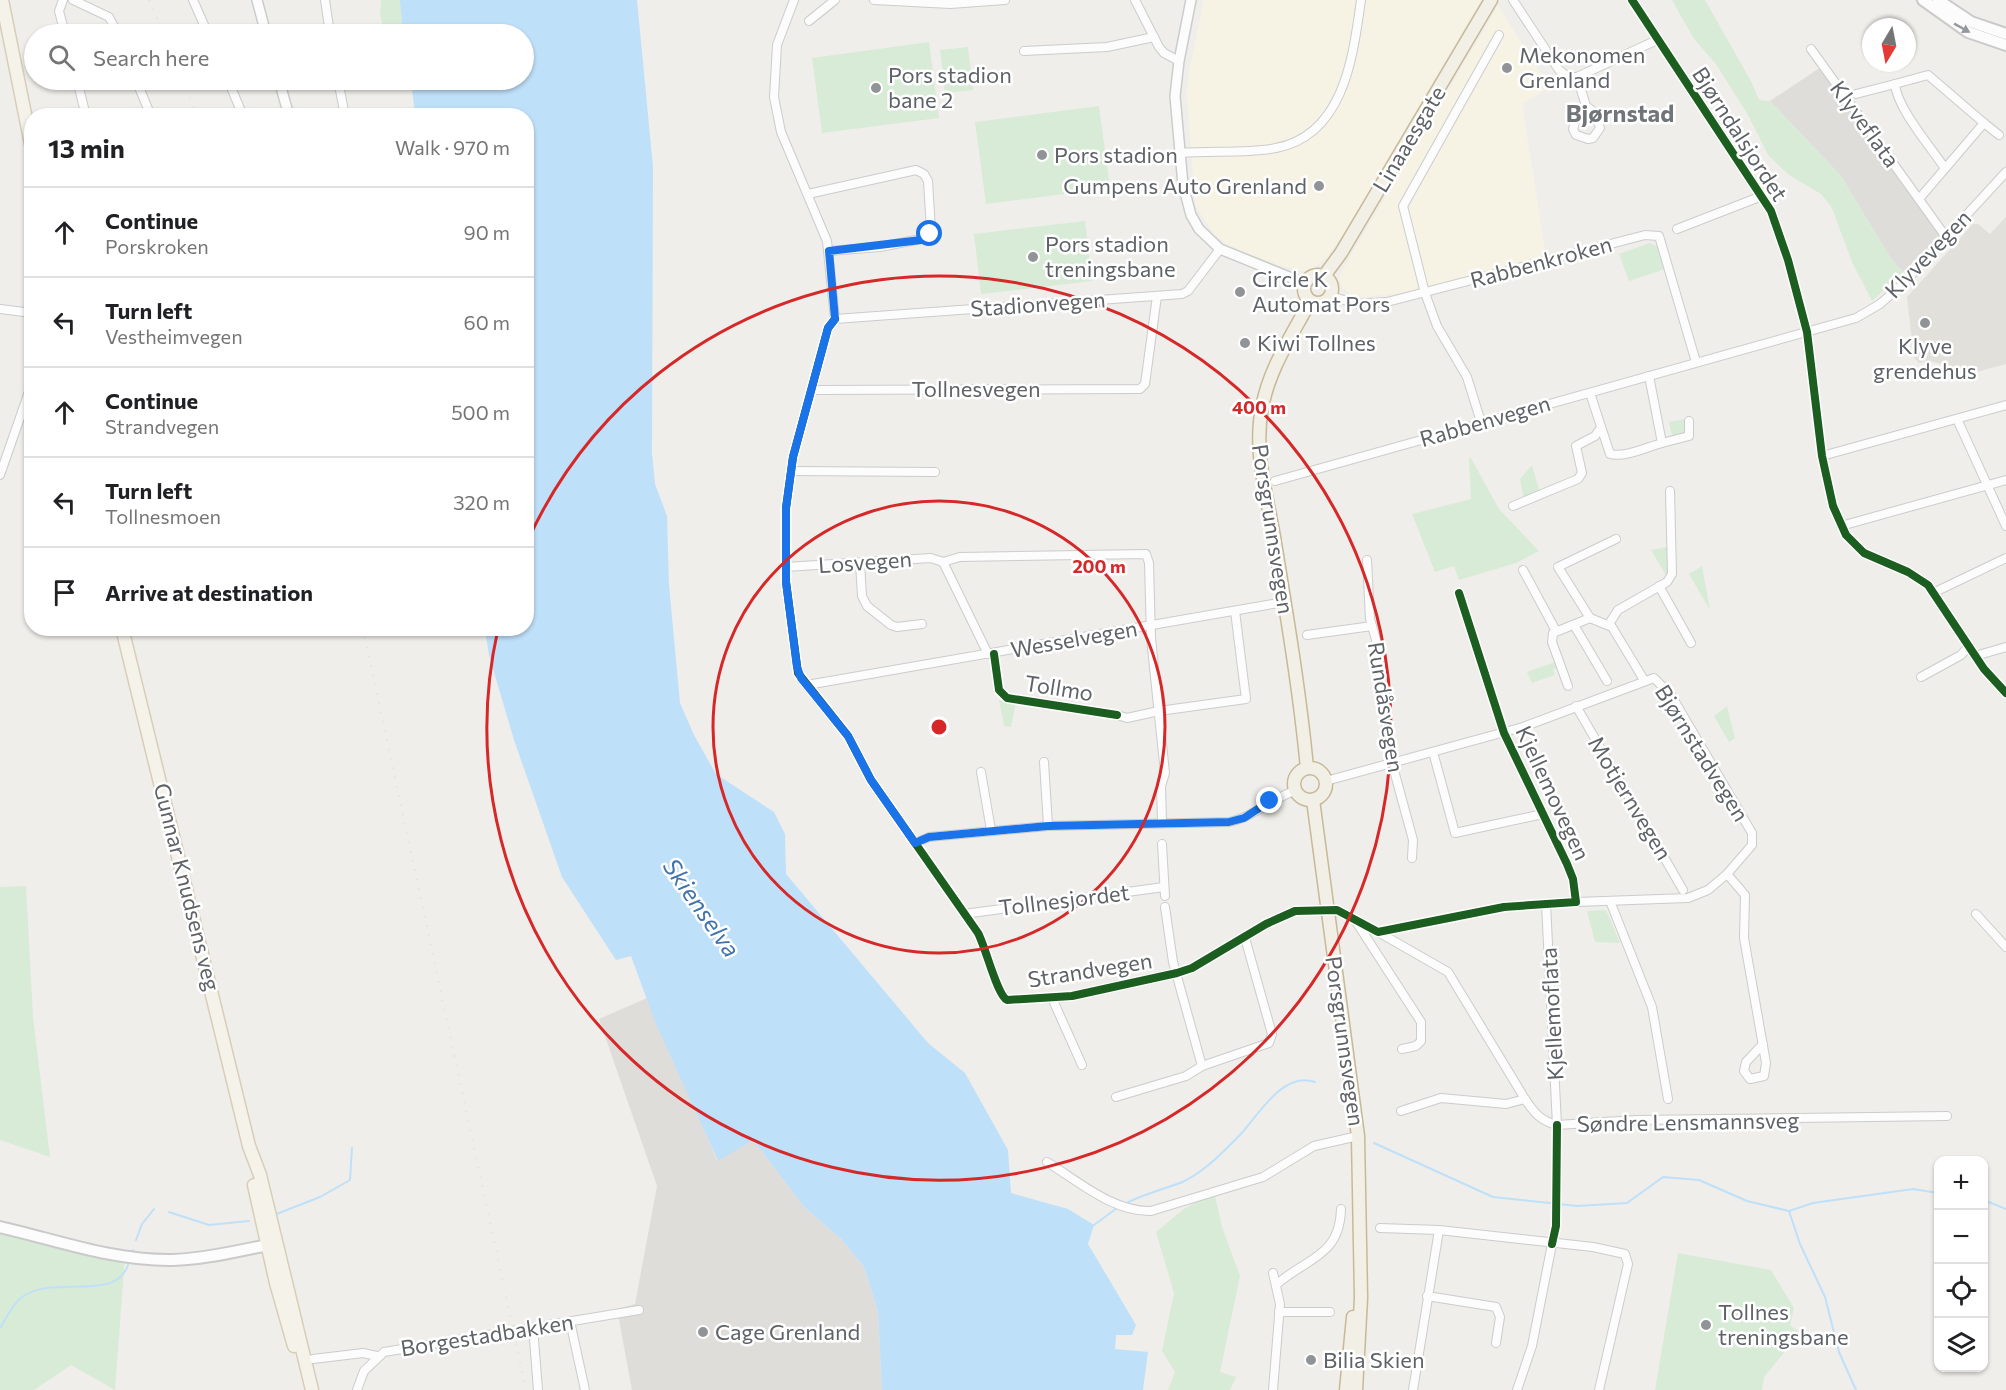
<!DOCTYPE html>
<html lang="en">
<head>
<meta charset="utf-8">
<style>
	body { margin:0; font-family:Commissioner,sans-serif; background:#f6f6f6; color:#202124 }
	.controls { position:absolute; right:18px; bottom:18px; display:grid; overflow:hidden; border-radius:12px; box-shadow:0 2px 4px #0004 }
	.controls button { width:54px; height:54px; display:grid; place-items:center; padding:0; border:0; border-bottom:2px solid #e0e0e0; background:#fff; color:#202124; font:30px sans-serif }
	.compass { position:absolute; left:1862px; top:18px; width:54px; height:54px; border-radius:50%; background:#fff; box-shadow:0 2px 4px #0004; rotate:190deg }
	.stop { position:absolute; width:18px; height:18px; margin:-14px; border:4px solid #1a73e8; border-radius:50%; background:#fff }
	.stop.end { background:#1a73e8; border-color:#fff; box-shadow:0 2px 6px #0008 }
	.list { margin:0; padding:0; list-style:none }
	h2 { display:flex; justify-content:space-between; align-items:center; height:78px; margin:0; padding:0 24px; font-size:26px }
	h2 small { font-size:20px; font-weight:400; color:#757577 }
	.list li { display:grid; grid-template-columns:39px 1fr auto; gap:18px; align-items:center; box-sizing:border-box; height:90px; padding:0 24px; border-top:2px solid #e0e0e0 }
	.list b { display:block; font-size:22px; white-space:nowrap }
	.list p { margin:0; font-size:20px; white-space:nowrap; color:#757577 }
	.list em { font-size:20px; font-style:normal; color:#757577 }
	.icon { flex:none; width:33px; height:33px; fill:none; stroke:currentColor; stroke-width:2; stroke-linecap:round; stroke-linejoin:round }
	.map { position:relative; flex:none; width:2006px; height:1390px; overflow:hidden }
	.search { position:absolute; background:#fff; box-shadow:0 2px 4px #0004; left:24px; top:24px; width:510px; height:66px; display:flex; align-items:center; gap:15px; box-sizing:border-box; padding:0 21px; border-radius:33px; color:#757577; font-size:22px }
	.panel { position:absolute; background:#fff; box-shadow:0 2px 4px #0004; left:24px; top:108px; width:510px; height:528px; border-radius:24px }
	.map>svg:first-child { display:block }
</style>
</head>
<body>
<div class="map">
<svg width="2006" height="1390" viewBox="0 0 2006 1390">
	<rect width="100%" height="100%" fill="#efeeea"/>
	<!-- commercial -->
	<g fill="#f7f3e4">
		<polygon points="1204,0 1481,0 1348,226 1328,256 1313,268 1303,271 1275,264 1229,246 1214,234 1195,205 1187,94 1189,73"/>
		<polygon points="1498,6 1550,87 1522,104 1546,256 1403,293 1364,297 1351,294 1342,287 1339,278 1343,269"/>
	</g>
	<!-- industrial -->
	<g fill="#dfddda">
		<polygon points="1824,65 1941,235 1903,272 1891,259 1841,176 1770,101"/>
		<polygon points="647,998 717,1160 753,1140 805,1208 841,1239 864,1267 878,1312 882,1390 632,1390 617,1309 635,1304 657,1186 599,1019"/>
	</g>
	<!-- education -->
	<polygon fill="#e2e0da" points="2006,217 2006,364 1973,373 1930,361 1919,363 1914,358 1907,297 1973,224 1978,224 1990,234"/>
	<!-- green -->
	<g fill="#d8ebd6">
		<polygon points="381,0 404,0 407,34 385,34 380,15"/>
		<polygon points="1672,0 1705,0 1751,81 1759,100 1770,101 1841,176 1891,259 1903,272 1872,301 1852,262 1832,208 1821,194 1789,175 1768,155 1748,115 1716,64 1694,39"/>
		<polygon points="929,42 939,118 822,133 812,58"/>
		<polygon points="968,47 973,90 945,93 940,50"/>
		<polygon points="1099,106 1110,188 986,204 975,122"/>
		<polygon points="1085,221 1092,281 981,294 974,234"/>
		<polygon points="1650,243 1658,247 1665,269 1629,281 1619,254"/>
		<polygon points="1685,419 1687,432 1672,436 1669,422"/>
		<polygon points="1469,458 1471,458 1499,509 1539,551 1516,563 1459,580 1454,566 1435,572 1412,514 1471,499"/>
		<polygon points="1532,465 1540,493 1524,500 1520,479"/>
		<polygon points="1667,547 1671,566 1667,577 1651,550"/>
		<polygon points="1702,566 1710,610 1689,574"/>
		<polygon points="1555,662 1557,668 1553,670 1555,675 1532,683 1527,672"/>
		<polygon points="999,700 1016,702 1011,727 1004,726"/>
		<polygon points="1727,706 1735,738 1729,742 1714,716"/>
		<polygon points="26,886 33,1017 50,1157 0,1140 0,887"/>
		<polygon points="1606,910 1620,943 1595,942 1587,911"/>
		<polygon points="1214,1192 1222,1227 1240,1276 1220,1372 1236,1377 1230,1390 1168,1390 1175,1372 1162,1351 1174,1293 1156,1232 1184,1209"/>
		<polygon points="0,1229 125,1257 115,1390 71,1365 34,1390 0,1390"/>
		<polygon points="1678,1253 1771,1270 1794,1308 1790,1325 1800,1333 1764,1377 1762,1390 1655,1390"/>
	</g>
	<!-- water -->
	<polygon fill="#bfe0f9" points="400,0 637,0 653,167 652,453 655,484 667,516 669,585 680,703 694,735 716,774 774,812 785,834 786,874 928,1043 965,1073 1008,1150 1011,1193 1068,1209 1094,1225 1088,1244 1136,1325 1132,1335 1116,1335 1115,1349 1148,1352 1143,1390 882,1390 878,1312 864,1267 841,1239 805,1208 753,1140 718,1161 655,1022 631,956 616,960 562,877 514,740 489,655 485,629 526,628 526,116 415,115 411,80 524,80 524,34 403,34"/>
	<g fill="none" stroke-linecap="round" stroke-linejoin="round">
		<!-- stream -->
		<g stroke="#bfe0f9" stroke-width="2">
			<polyline points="1374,1143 1493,1197 1577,1206 1627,1203 1663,1177 1699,1180 1747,1201 1789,1211 1813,1203 1913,1189 1938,1193"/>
			<polyline points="1984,1200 2006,1209"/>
			<path d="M1125 1204C1143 1194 1162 1190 1180 1183 1202 1174 1222 1153 1238 1137 1257 1118 1282 1070 1315 1082"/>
			<polyline points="1789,1211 1800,1244 1825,1297 1839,1352 1856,1390"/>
			<polyline points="169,1212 209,1225 249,1221"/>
			<polyline points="274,1215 320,1197 350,1180 352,1148"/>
			<polyline points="1094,1225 1117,1208"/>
			<polyline points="136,1240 142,1224 154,1209"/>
			<polyline points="132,1252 133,1250"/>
			<path d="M0 1328C6 1319 13 1303 22 1297 54 1274 115 1303 128 1265"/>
		</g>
		<!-- minor casing -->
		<g stroke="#cbcccc" stroke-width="10">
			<g id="minor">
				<polyline points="63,0 59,11 65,34"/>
				<polyline points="73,0 109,17 118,34"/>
				<polyline points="193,0 208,34"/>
				<polyline points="325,0 330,34"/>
				<polyline points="794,0 777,45 774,97 781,132 827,241 835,319"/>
				<polyline points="874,0 950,4 1005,0"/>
				<polyline points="1135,0 1159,47 1164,53 1179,61"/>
				<polyline points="1513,0 1559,70 1568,77 1577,77 1657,40"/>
				<polyline points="1632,0 1771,211 1788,260 1807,332 1822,456 1833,506 1846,535 1864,553 1908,572 1928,585 1984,669 2006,693"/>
				<polyline points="809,21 835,0"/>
				<polyline points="1811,49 1946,237"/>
				<polyline points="1024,51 1107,47 1154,37"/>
				<polyline points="1577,77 1586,106 1577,116 1573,129 1576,135 1588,139 1593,138 1600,128 1595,113 1586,106"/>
				<polyline points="77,80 86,116"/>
				<polyline points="136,80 151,116"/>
				<polyline points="228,80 243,116"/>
				<polyline points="338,80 345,116"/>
				<polyline points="1856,94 1895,84"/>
				<polyline points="1984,123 1999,135"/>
				<path d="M1179 153C1211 150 1245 154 1276 148 1344 135 1353 57 1361 0"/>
				<polyline points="808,194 916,170 924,174 928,181 931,230 926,238 880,247 829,251"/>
				<path d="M1919 199 1984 123 1928 75 1895 84C1897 108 1930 146 1944 167"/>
				<polyline points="1677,229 1762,196"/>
				<polyline points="1330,296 1358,304 1387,302 1645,235 1659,236 1696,362"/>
				<polyline points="0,309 32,313"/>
				<path d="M835 319 828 328 793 457 786 508V582L798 673 848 736 871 780 978 933C986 948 997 995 1007 1000L1072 996 1177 973 1192 968 1266 924 1295 911 1337 910 1378 932 1504 907 1576 902 1573 879 1567 864 1504 733 1459 593"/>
				<polyline points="835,319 1182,294 1188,291 1220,249"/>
				<polyline points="813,390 1140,389 1145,384 1157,296"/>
				<path d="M1590 393 1610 454C1625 458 1647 447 1662 443L1649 376"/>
				<polyline points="1957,419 2006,526"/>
				<polyline points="1481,422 1467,377 1437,326 1425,293 1403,206 1499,35"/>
				<polyline points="1662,443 1689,436 1689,421"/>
				<polyline points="1822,456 2006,405"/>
				<polyline points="791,471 935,472"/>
				<polyline points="0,475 32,383"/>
				<polyline points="1275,481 1856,318 1880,304 1904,283 2006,172"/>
				<polyline points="1513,506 1578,479 1582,473 1576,446 1595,436 1600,429"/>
				<polyline points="1841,526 2006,480"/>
				<polyline points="1367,560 1370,619 1376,640 1389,752 1413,840 1412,858"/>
				<polyline points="943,562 988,654"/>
				<polyline points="860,563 862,596 867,606 891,625 897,627 922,624"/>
				<polyline points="785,567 931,558 943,562 960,557 1146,554 1149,563 1151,638 1165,773 1161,786 1162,823"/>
				<polyline points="1523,570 1556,631"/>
				<polyline points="1659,586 1691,643"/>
				<polyline points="1935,592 2006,558"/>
				<polyline points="1590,618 1558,567 1616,539"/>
				<polyline points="1609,624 1618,610 1667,582 1672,574 1670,491"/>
				<polyline points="1574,625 1607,681"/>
				<polyline points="1307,635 1372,626"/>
				<polyline points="1975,656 2006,647"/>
				<polyline points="1921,677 1961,655 1969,646"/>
				<polyline points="807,685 1284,602"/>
				<polyline points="1568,686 1552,642 1553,633 1590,618 1612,627 1644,680"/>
				<polyline points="1576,706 1683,890"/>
				<polyline points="1117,715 1127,718 1159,711 1246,699 1235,611"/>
				<polyline points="1433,752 1455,833 1543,814"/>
				<polyline points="1044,762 1048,826"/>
				<polyline points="981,772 991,830"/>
				<polyline points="1326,781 1523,727 1654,678 1671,695 1752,833 1752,845 1727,874"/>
				<path d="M915 843 929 837 1048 826 1229 822C1251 818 1272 799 1296 790"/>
				<polyline points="1162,844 1165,896"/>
				<polyline points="1610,901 1652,1007 1668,1099"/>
				<polyline points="1576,902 1688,898 1708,890 1727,874 1745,895 1744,938 1766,1063 1764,1076 1750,1079 1744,1071 1746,1062 1763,1044"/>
				<polyline points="1546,904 1557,1125"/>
				<polyline points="1165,907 1173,962 1202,1066"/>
				<polyline points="964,914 1164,887"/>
				<polyline points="1976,914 2006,947"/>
				<polyline points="1355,920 1421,1022 1421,1041 1416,1046 1402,1049"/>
				<path d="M1378 932 1448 972 1525 1099C1534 1113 1541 1121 1557 1125L1636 1120 1947 1116"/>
				<polyline points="1052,998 1082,1065"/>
				<polyline points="1116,1097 1186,1076 1202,1066 1269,1043 1272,1034 1245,938"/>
				<polyline points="1401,1111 1441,1098 1506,1104 1525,1099"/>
				<path d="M1047 1162C1078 1181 1113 1212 1151 1211L1263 1177 1314 1146 1358 1136"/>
				<polyline points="1380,1228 1439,1230 1593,1247 1625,1254 1628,1264 1599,1390"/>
				<polyline points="1273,1273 1280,1304 1273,1390"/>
				<path d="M1277 1284C1307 1258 1340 1256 1341 1209"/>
				<polyline points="1427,1296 1496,1307 1500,1317 1496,1343"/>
				<polyline points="1279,1312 1330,1312"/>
				<polyline points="570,1321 585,1390"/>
				<polyline points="533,1327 538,1390"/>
				<polyline points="313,1359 363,1353 377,1356"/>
				<polyline points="357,1390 364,1371 384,1352 639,1310"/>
				<polyline points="1413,1390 1439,1230"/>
				<polyline points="1517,1390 1532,1346 1552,1244"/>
			</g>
		</g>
		<!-- tertiary casing -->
		<g stroke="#cbcccc" stroke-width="12">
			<g id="tertiary">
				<polyline points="257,0 266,34"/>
				<polyline points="1191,0 1179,61 1175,96 1183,185 1191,215 1199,229 1220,249 1304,283"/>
				<polyline points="279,80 289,116"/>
			</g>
		</g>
		<!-- secondary casing -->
		<g stroke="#cacacb" stroke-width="14">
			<g id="secondary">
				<polyline points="1923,0 1968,32 2006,45"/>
				<polyline points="1938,0 1971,22 2006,34"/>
				<path d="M0 1227C57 1240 113 1261 173 1260 207 1259 240 1250 274 1244"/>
			</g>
		</g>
		<!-- primary casing -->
		<g stroke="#d7ceb8" stroke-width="15">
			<g id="primary">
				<polyline points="2,0 32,149"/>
				<polyline points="122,628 249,1146 260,1175 312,1390"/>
				<polyline points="254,1185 276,1283 294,1346"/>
			</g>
		</g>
		<!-- trunk casing -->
		<g stroke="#c8b996" stroke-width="15">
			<g id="trunk">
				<circle cx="1318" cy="289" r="14"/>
				<polyline points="1324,276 1341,253 1491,0"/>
				<path d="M1307 768C1300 693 1287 617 1275 543 1268 498 1253 454 1262 408 1269 368 1292 336 1310 301"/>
				<circle cx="1310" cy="784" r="16"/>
				<polyline points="1313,800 1358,1136 1361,1298 1356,1390"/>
				<polyline points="1346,1390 1353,1317"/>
			</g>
		</g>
		<!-- minor -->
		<use href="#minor" stroke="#fdfcfc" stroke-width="8"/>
		<!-- tertiary -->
		<use href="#tertiary" stroke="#fdfcfc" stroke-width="9"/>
		<!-- secondary -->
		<use href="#secondary" stroke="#fdfcfc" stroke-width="10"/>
		<!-- primary -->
		<use href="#primary" stroke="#f4f2e9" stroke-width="12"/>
		<!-- trunk -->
		<use href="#trunk" stroke="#f2f0e6" stroke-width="12"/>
		<!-- rail -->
		<g stroke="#e4e4e4" stroke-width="2" stroke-dasharray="1.5 8" stroke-linecap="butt">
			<polyline points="149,0 164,34"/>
			<polyline points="182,80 197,116"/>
			<polyline points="363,628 526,1390"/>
		</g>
		<!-- cycleway casing -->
		<g stroke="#fff" stroke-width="11">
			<g id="cycleway">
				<polyline points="1632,0 1771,211 1788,260 1807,332 1822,456 1833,506 1846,535 1864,553 1908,572 1928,585 1984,669 2006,693"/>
				<path d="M835 319 828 328 793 457 786 508V582L798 673 848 736 871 780 978 933C986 948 997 995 1007 1000L1072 996 1177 973 1192 968 1266 924 1295 911 1337 910 1378 932 1504 907 1576 902 1573 879 1567 864 1504 733 1459 593"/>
				<polyline points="994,654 999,690 1007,698 1117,715"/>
				<polyline points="1552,1244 1556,1226 1557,1125"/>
			</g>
		</g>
		<!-- cycleway -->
		<use href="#cycleway" stroke="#1b5e20" stroke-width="8"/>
	</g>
	<!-- one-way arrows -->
	<defs><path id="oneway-solid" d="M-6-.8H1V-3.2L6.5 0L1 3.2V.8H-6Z" transform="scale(1.5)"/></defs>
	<use fill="#96999c" href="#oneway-solid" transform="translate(1962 28) rotate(29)"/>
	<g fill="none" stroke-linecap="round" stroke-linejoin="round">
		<!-- route -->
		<polyline stroke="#1a73e8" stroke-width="8" points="930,234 921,240 829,251 835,319 828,328 793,457 786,508 786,582 797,667 801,678 848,736 871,780 915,843 929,837 1048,826 1229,822 1244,818 1270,801"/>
	</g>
	<!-- distance rings -->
	<g fill="none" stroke="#d62828" stroke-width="3">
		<circle cx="939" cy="727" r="226"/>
		<path d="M528 540A452 452 0 1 1 498 629"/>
	</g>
	<!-- markers -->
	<g fill="#919496" stroke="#fff" stroke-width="2">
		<circle cx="1507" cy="68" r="6"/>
		<circle cx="876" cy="88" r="6"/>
		<circle cx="1042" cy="155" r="6"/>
		<circle cx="1319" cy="186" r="6"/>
		<circle cx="1033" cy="257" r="6"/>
		<circle cx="1240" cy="292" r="6"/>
		<circle cx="1925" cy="323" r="6"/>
		<circle cx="1245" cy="343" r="6"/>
		<circle cx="1706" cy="1325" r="6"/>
		<circle cx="703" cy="1332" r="6"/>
		<circle cx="1311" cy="1360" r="6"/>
	</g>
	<g text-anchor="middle" stroke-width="5" stroke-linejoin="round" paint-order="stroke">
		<!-- poi labels -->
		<g font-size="22" fill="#5f6368" stroke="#fff" text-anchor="start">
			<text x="1519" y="63">Mekonomen<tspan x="1519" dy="25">Grenland</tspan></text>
			<text x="888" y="83">Pors stadion<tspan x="888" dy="25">bane 2</tspan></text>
			<text x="1054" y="163">Pors stadion</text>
			<text x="1307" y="194" text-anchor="end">Gumpens Auto Grenland</text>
			<text x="1045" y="252">Pors stadion<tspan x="1045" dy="25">treningsbane</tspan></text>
			<text x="1252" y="287">Circle K<tspan x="1252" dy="25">Automat Pors</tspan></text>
			<text x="1257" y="351">Kiwi Tollnes</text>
			<text x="1925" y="354" text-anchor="middle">Klyve<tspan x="1925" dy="25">grendehus</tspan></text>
			<text x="1718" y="1320">Tollnes<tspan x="1718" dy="25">treningsbane</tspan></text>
			<text x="715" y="1340">Cage Grenland</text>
			<text x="1323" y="1368">Bilia Skien</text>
		</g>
		<!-- street labels -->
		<g font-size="22" fill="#5f6368" stroke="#fff">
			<text transform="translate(1865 124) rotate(54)" y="8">Klyveflata</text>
			<text transform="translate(1740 134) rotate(57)" y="8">Bjørndalsjordet</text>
			<text transform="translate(1409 139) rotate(-59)" y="8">Linaaesgate</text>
			<text transform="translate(1928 254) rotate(-46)" y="8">Klyvevegen</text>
			<text transform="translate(1541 262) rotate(-15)" y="8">Rabbenkroken</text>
			<text transform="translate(1038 304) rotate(-4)" y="8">Stadionvegen</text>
			<text x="976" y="397">Tollnesvegen</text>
			<text transform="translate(1485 421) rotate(-16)" y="8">Rabbenvegen</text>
			<text transform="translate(1273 529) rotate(81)" y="8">Porsgrunnsvegen</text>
			<text transform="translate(865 562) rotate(-4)" y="8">Losvegen</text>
			<text transform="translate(1074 639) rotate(-10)" y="8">Wesselvegen</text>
			<text transform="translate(1059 688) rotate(9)" y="8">Tollmo</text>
			<text transform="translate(1386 707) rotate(81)" y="8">Rundåsvegen</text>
			<text transform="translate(1702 753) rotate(58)" y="8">Bjørnstadvegen</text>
			<text transform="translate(1553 793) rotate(65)" y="8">Kjellemovegen</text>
			<text transform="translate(1630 798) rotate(59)" y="8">Motjernvegen</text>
			<text transform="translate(187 887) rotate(76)" y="8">Gunnar Knudsens veg</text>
			<text transform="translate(1064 900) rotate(-7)" y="8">Tollnesjordet</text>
			<text transform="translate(1090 970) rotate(-9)" y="8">Strandvegen</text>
			<text transform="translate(1552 1014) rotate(-93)" y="8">Kjellemoflata</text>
			<text transform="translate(1345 1041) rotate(82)" y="8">Porsgrunnsvegen</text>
			<text transform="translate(1688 1122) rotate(-1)" y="8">Søndre Lensmannsveg</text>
			<text transform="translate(487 1335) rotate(-9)" y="8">Borgestadbakken</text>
		</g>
		<!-- neighbourhood labels -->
		<g font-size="24" font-weight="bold" fill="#70757a" stroke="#fff">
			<text x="1620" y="122">Bjørnstad</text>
		</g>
		<!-- water labels -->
		<g font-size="24" font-style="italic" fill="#4174aa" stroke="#fff">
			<text transform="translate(701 908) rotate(55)" y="8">Skienselva</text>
		</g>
	</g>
	<circle cx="939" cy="727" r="9" fill="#d62828" stroke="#fff" stroke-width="3"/>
	<g font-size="18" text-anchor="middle" font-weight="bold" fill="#d62828" stroke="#fff" stroke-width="5" stroke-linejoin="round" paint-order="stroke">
		<text x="1259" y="414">400 m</text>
		<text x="1099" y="573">200 m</text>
	</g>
</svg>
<div class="controls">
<button>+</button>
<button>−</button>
<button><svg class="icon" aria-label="locate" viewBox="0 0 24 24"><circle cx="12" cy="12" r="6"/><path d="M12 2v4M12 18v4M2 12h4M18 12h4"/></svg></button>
<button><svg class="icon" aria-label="layers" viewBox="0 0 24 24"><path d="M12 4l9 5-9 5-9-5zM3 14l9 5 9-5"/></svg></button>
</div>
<svg class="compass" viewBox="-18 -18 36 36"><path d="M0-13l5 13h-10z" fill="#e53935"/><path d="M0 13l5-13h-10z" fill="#757577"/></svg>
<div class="stop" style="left:930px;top:234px"></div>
<div class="stop end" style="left:1270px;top:801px"></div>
<div class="search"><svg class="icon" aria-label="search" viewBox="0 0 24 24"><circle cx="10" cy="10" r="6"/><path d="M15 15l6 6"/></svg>Search here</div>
<section class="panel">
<h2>13 min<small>Walk · 970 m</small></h2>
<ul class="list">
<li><svg class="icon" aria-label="ahead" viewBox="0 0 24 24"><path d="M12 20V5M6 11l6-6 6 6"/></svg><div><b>Continue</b><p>Porskroken</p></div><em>90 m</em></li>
<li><svg class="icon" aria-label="left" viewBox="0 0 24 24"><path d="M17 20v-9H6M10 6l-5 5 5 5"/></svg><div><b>Turn left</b><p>Vestheimvegen</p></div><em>60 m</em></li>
<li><svg class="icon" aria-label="ahead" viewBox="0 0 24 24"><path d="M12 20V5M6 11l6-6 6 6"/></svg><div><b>Continue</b><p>Strandvegen</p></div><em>500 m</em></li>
<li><svg class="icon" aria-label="left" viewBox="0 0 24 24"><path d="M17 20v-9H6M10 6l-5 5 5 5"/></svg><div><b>Turn left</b><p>Tollnesmoen</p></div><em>320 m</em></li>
<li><svg class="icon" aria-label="arrive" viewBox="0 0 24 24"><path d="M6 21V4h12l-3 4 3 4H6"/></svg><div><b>Arrive at destination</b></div></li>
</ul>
</section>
</div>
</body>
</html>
